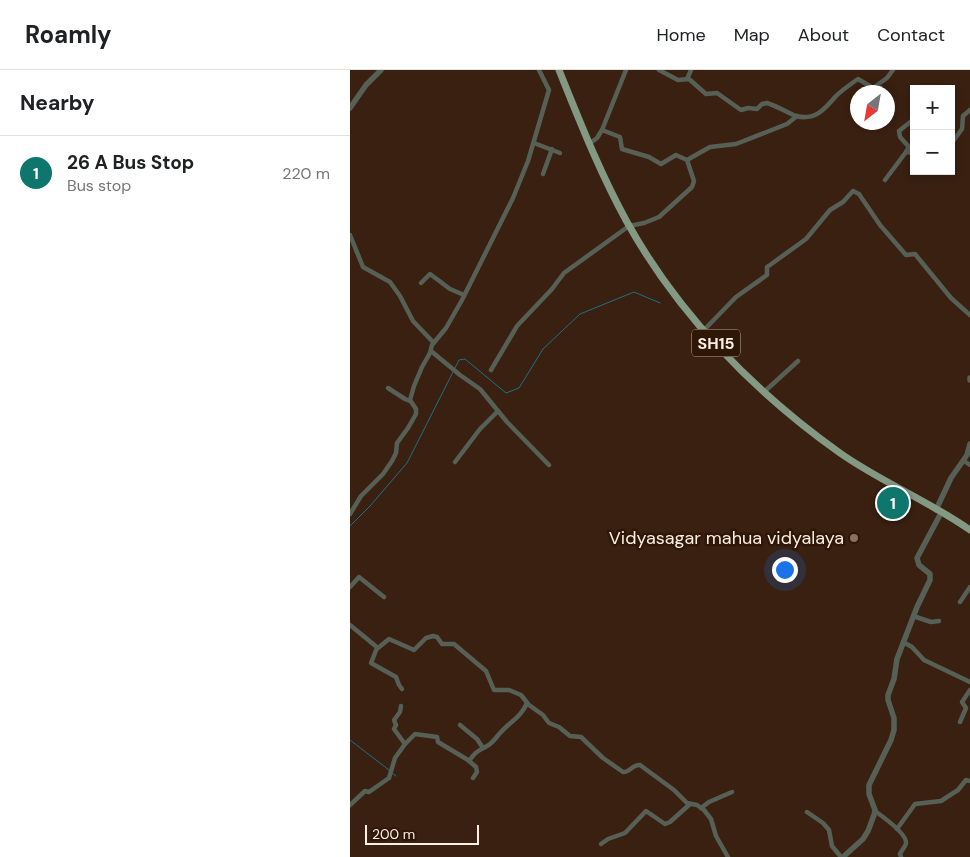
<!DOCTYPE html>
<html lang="en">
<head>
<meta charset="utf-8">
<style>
	body { margin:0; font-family:"DM Sans",sans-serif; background:#f2f2f2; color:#202124 }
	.controls { position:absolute; right:15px; top:15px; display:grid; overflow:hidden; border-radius:0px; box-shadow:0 2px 8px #0003 }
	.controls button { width:45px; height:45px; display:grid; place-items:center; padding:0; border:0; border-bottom:1px solid #e0e0e0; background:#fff; color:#202124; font:25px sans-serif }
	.compass { position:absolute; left:500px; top:15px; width:45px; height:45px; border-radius:50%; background:#fff; box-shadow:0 2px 8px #0003; rotate:211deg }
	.scale { position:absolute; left:15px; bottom:12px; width:114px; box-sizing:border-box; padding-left:5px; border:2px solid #ffede3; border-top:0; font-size:14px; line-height:18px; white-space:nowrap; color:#ffede3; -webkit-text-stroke:4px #2f1707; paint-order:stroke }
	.you { position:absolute; left:434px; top:499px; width:18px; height:18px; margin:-12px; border:4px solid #fff; border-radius:50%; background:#1a73e8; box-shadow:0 0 0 8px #1a73e833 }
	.badge { display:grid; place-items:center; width:32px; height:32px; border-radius:50%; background:#0f766e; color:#fff; font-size:16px; font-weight:700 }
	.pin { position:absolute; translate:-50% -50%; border:2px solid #fff; box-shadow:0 1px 5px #0006 }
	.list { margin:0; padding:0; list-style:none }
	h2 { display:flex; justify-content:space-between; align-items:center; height:65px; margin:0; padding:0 20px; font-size:21px }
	h2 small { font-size:16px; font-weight:400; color:#757577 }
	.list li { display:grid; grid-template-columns:32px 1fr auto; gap:15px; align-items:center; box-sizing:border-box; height:75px; padding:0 20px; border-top:1px solid #e0e0e0 }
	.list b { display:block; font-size:19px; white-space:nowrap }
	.list p { margin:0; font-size:16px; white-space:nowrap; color:#757577 }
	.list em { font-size:16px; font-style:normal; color:#757577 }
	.map { position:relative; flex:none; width:620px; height:787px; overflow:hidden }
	header { display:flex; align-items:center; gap:30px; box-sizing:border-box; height:70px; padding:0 25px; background:#fff; border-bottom:1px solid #e0e0e0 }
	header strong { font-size:24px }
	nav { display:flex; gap:28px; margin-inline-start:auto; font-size:18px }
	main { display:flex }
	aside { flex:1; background:#fff }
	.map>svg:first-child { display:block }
</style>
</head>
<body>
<header>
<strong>Roamly</strong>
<nav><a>Home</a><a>Map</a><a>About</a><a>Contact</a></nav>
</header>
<main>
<aside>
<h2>Nearby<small></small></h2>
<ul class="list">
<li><span class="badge">1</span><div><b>26 A Bus Stop</b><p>Bus stop</p></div><em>220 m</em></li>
</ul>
</aside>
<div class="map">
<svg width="620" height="787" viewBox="0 0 620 787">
	<rect width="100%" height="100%" fill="#392010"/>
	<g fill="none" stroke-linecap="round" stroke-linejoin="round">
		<!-- stream -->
		<g stroke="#1d6f8c" stroke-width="1">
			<polyline points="105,298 109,290 115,289 156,323 169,318 193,279 230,244 284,222 310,233"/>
			<polyline points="0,456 20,436 57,393 103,302"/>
			<polyline points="0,670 39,700"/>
			<polyline points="42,703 46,706"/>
		</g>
		<!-- minor -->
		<g stroke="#566056" stroke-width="4.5">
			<path d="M309 0 328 10 339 9 356 24 367 23 391 40 398 38 407 39 412 34 417 33C427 36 436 42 446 46 465 51 475 39 486 26 492 20 501 14 508 9L523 18 537 8 543 0"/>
			<polyline points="337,9 341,0"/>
			<polyline points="564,34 564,37"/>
			<polyline points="252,60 270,67 272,79 299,87 311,94 326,85 337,90"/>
			<polyline points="184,73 210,83"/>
			<polyline points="239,74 247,68 252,60 276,0"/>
			<polyline points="601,74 612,59 613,46 620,40"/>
			<polyline points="556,82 559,77 550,67 549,61 564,49"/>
			<polyline points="193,104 202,79"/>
			<polyline points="535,110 556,82 564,83"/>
			<polyline points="0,165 13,197 40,212 50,226 63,251 83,272"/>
			<polyline points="71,213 80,204 100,219 114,225"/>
			<polyline points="354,260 386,227 417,205 417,197 420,195 456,169 480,140 493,132 503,121 509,124 530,155 556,185 565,184 601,228 620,245"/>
			<polyline points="81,281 110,305 130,319 157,352 199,395"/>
			<polyline points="141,300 167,256 202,219 214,203 279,156 294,153 309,147 342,117 344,111 337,90 360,77 386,74 437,54 447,46"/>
			<polyline points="38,318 55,329 60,331"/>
			<polyline points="414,322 448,291"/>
			<polyline points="614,391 620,395"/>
			<polyline points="105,392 130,359 148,341"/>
			<polyline points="0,444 11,426 33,404 42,391 46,383 47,373 58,358 66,344 66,339 60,330 64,316 72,297 80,283 82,275 96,258 112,230 163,128 178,91 199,20 189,0"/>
			<polyline points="0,517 9,507 34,527"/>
			<polyline points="610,532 620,517"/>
			<polyline points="563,546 581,552 589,551"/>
			<path d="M0 555 28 578 39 569 64 580 76 568 83 566 87 567 92 574H104L136 601 144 620H159L171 625 179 635 193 645 199 653 209 657 220 666 231 667 253 688 273 702C279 703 283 694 290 695L324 720 337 733 347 735 354 740 361 749 366 766 378 787"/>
			<polyline points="553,572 562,577 574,590 620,612"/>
			<polyline points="27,578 21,593 46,607 49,615 52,619"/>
			<polyline points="610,652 616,638 612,632 620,620"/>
			<polyline points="110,655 127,669 133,678"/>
			<polyline points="55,674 65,664 87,667 88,672 118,690 126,697 127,702 123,708"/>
			<path d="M119 691C127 680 127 682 137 676 143 673 147 666 151 662 161 651 171 647 177 633"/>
			<polyline points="0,735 15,721 19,722 39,708 45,688 55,674 44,659 46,655 44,650 50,642 51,636"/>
			<polyline points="351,738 359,732 382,722"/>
			<path d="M525 741C532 746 557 764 556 773 556 776 551 781 550 784L551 787"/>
			<polyline points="457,742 473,753 479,760 482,776 491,787"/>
			<polyline points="547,759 565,734 591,731 608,720 616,710 620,711"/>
			<polyline points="251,774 258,769 275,763 296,741 315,754 320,752 340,734"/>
		</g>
		<!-- tertiary -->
		<g stroke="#566056" stroke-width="5.5">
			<polyline points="0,38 16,15 31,0"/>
			<polyline points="620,308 620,310"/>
			<polyline points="586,440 601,408 617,385 620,374"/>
			<polyline points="493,787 513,769 518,761 524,745 525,740 519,724 519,715 541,670 544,660 544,648 538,630 538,625 544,609 547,589 567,537 580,510 580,504 569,495 567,488 591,443"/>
		</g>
		<!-- primary -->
		<path stroke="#839984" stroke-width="7" d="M209 0C230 52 250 103 277 152 328 244 404 322 490 383 531 412 579 431 620 460"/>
	</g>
	<!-- markers -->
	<circle fill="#8d6e63" stroke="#2f1707" stroke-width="2" cx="504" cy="468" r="5"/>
	<g text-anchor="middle" stroke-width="5" stroke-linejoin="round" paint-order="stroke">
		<!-- shield labels -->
		<rect fill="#2f1707" stroke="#c1ada1" stroke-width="1" x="342" y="259.5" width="48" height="27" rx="4"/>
		<g font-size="16" font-weight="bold" fill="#ffede3">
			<text x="366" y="279">SH15</text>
		</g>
		<!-- poi labels -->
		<g font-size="18" fill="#ffede3" stroke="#2f1707" text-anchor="end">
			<text x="494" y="474">Vidyasagar mahua vidyalaya</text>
		</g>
	</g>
</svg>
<div class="controls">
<button>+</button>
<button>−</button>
</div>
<svg class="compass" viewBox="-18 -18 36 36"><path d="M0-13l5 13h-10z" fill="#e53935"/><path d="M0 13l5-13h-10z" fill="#757577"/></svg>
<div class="scale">200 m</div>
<div class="you"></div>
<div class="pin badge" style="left:543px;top:433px">1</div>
</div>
</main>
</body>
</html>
